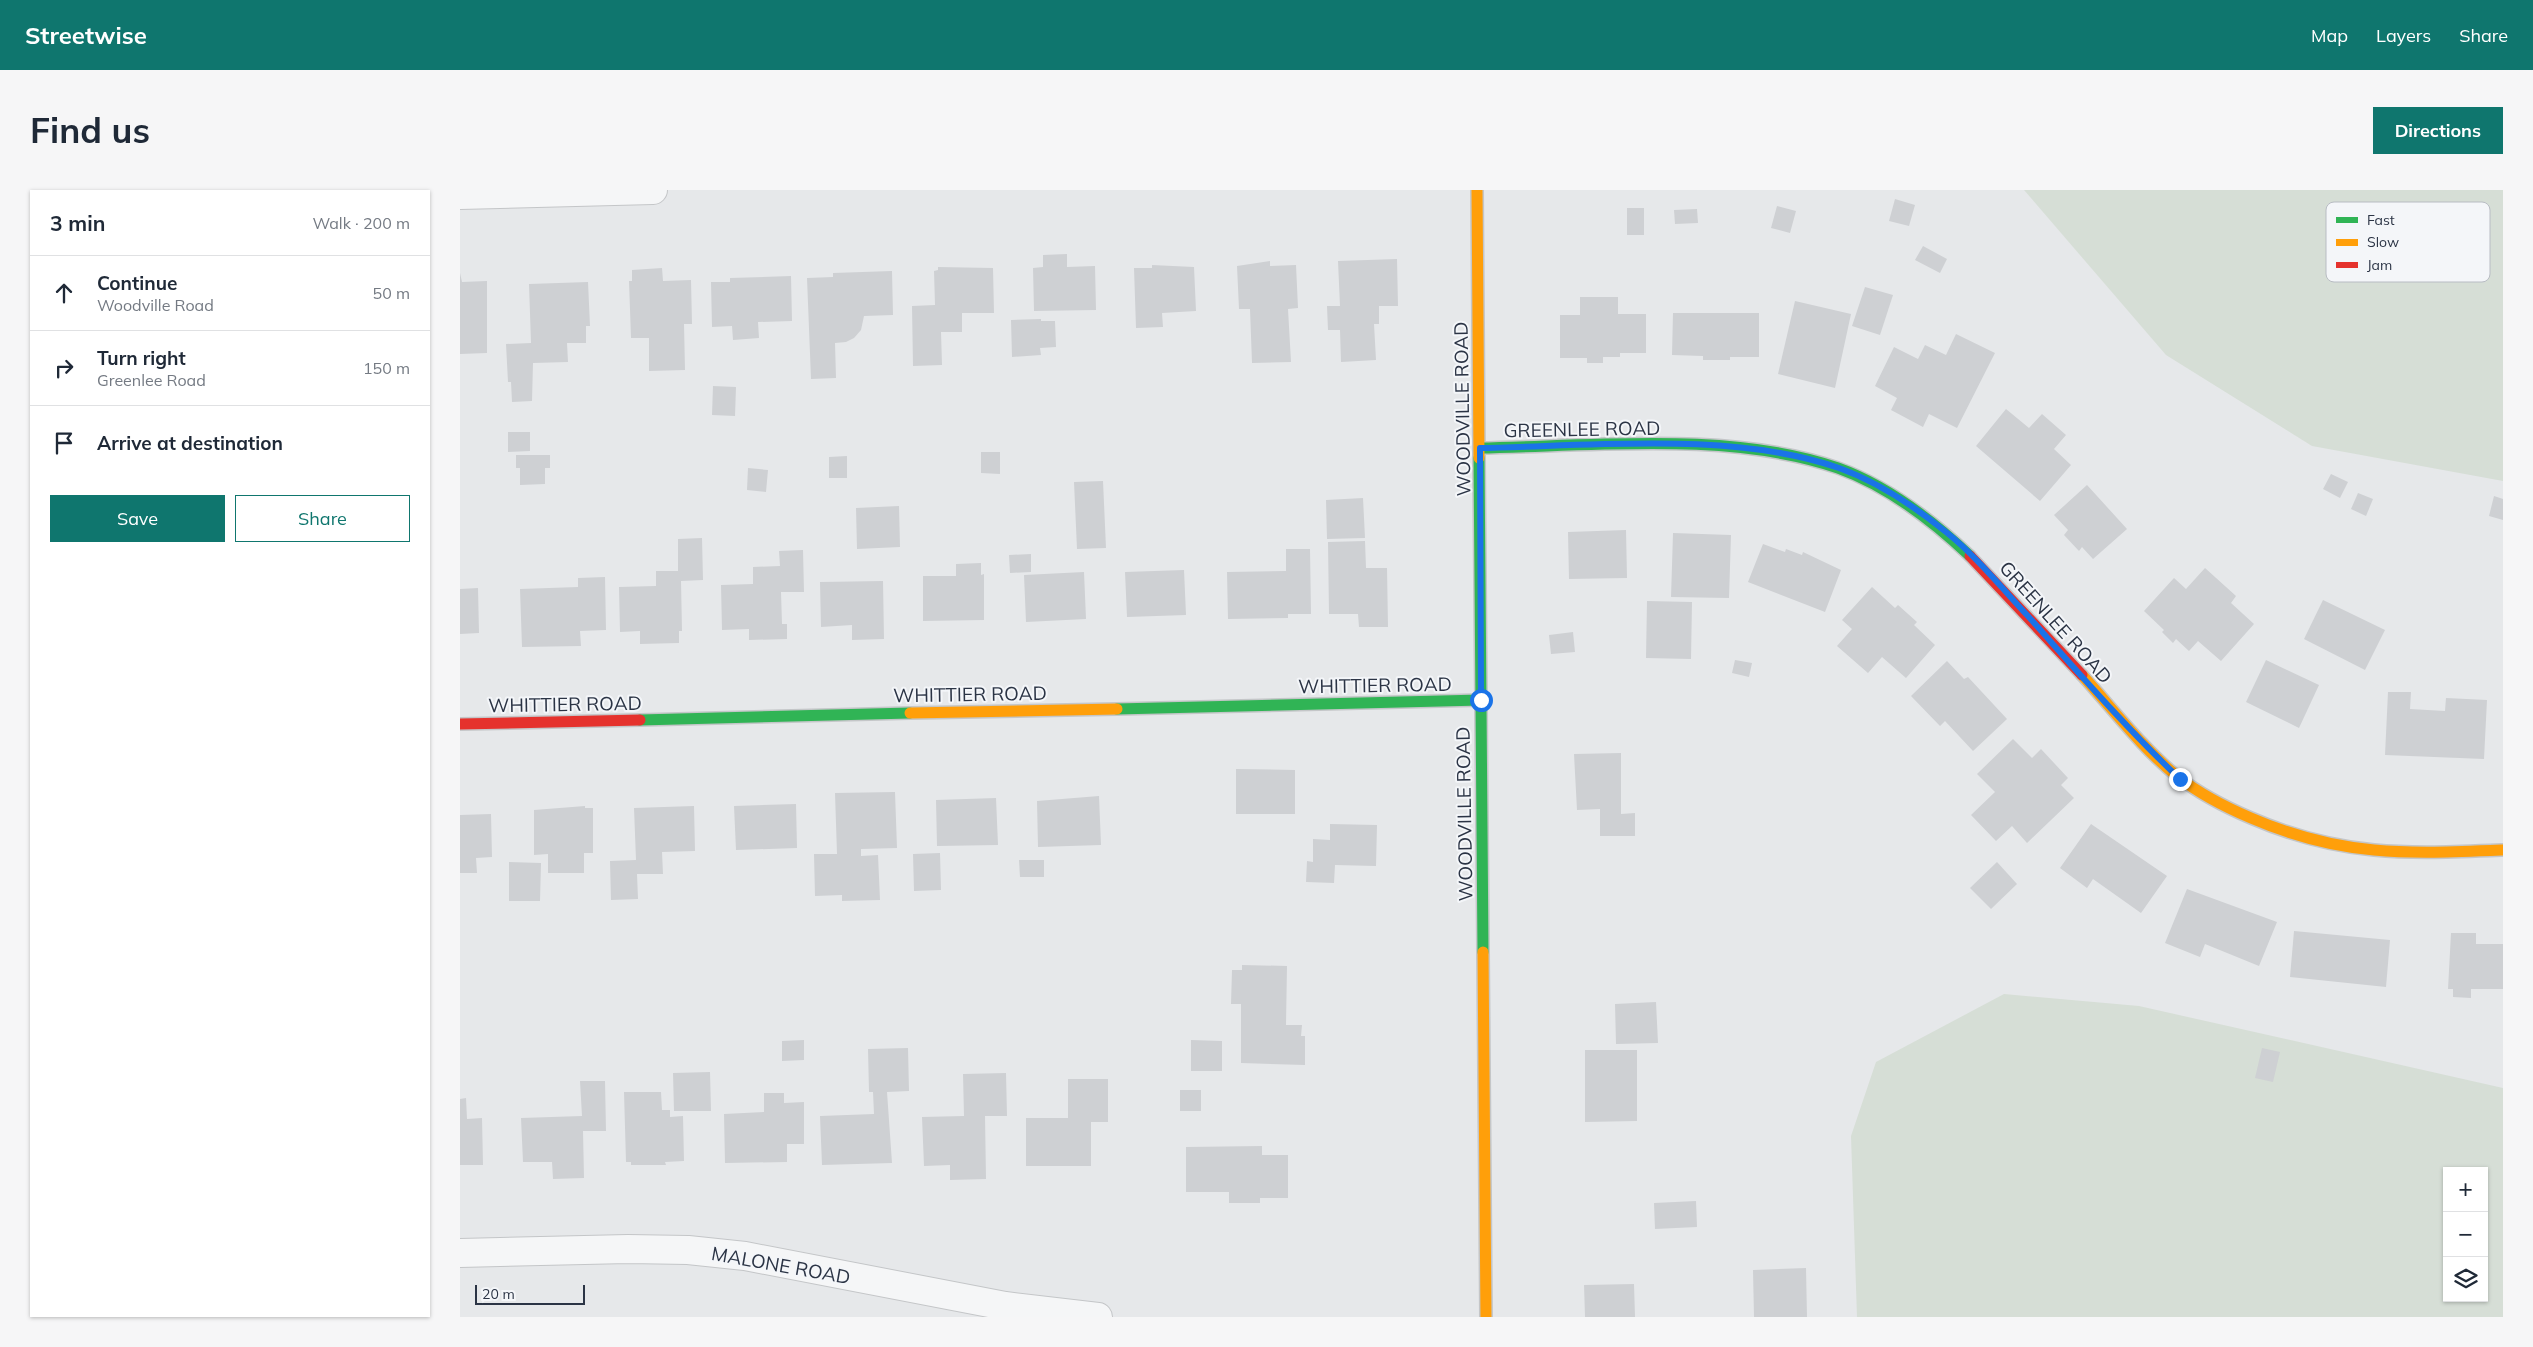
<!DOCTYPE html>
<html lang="en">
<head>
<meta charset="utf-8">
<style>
	body { margin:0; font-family:Mulish,sans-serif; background:#f6f6f7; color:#1f2937 }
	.controls { position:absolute; right:15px; bottom:15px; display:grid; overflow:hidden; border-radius:0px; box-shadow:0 1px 4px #0004 }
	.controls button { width:45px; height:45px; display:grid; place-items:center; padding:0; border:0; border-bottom:1px solid #e0e1e3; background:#fff; color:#1f2937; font:25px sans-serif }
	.scale { position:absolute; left:15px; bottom:12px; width:110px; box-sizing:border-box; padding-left:5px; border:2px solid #2b3445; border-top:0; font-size:14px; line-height:18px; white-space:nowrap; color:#2b3445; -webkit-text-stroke:4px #f4f6f9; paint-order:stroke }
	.stop { position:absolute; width:15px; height:15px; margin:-11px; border:4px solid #1a73e8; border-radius:50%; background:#fff }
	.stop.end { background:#1a73e8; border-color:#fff; box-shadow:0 1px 5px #0008 }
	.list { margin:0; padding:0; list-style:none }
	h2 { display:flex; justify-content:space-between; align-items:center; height:65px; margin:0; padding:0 20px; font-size:21px }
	h2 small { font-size:16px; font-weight:400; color:#747a83 }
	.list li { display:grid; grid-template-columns:32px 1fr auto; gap:15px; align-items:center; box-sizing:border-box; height:75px; padding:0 20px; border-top:1px solid #e0e1e3 }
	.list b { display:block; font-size:19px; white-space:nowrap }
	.list p { margin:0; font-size:16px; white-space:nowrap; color:#747a83 }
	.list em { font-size:16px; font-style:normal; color:#747a83 }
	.actions { display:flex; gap:10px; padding:15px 20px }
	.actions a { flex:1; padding:11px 0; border:1px solid #0f766e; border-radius:0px; text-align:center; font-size:18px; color:#0f766e }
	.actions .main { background:#0f766e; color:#fff }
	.icon { flex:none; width:28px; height:28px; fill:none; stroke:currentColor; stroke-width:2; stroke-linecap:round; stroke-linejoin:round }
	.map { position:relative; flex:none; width:2043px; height:1127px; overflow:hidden; border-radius:0px }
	header { display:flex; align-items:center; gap:30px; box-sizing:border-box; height:70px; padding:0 25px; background:#0f766e; color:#fff }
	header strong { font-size:24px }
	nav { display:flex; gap:28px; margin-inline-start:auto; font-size:18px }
	.intro { display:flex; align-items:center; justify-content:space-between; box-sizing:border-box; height:120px; padding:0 30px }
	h1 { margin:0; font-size:35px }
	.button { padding:12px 22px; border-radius:0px; background:#0f766e; color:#fff; font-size:18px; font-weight:700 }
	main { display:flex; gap:30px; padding:0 30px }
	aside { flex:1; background:#fff; border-radius:0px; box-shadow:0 1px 4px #0004 }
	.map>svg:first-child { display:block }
</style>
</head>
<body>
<header>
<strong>Streetwise</strong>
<nav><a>Map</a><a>Layers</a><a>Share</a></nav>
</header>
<div class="intro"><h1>Find us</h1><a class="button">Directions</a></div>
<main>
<aside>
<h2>3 min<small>Walk · 200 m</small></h2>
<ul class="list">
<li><svg class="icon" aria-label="ahead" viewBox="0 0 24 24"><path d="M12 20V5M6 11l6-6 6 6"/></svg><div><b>Continue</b><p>Woodville Road</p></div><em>50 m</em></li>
<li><svg class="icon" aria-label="right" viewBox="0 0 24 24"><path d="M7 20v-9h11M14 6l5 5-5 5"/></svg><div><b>Turn right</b><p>Greenlee Road</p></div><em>150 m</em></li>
<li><svg class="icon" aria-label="arrive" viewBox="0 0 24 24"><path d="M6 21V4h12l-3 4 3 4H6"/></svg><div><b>Arrive at destination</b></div></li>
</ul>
<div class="actions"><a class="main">Save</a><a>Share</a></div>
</aside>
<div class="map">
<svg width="2043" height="1127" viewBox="0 0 2043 1127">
	<rect width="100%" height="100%" fill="#e6e8ea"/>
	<!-- green -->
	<g fill="#d6ded6" fill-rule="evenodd">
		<polygon points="1564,0 2043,0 2043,291 1852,256 1706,165"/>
		<path d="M1544 804 1679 816 2043 898V1127H1397L1391 946 1416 872ZM1987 981H2024V1108H1987Z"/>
	</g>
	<!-- building -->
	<g fill="#ced0d3">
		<polygon points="1435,9 1455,15 1449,36 1429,31"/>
		<polygon points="1317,16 1336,21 1330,43 1311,38"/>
		<rect x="1167" y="18" width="17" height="27"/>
		<polygon points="1237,19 1238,33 1215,34 1214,20"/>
		<polygon points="1463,56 1487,69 1480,83 1455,70"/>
		<polygon points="607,64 607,77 635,76 636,120 574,121 573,78 583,77 583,65"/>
		<polygon points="937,69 938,116 919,116 919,134 914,134 916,170 881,172 880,140 868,140 867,116 880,116 878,71"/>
		<polygon points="810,71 810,76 836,75 838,118 828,119 831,172 792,173 790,119 779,119 777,76"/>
		<polygon points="692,75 734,77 736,121 702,123 703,137 676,138 674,78 692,78"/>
		<polygon points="478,77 533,78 534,123 502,123 502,142 481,142 482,175 453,176 452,116 475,115 474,81 478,80"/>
		<polygon points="202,78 203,91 231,90 232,134 224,134 225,180 189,181 189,148 171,148 169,91 172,91 172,80"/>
		<polygon points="432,81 433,125 404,126 401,140 394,148 386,152 375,153 376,188 351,189 347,88 373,87 373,83"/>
		<polygon points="0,83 2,92 27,91 27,163 0,164"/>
		<polygon points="331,86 332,131 298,132 299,148 273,150 272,136 252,137 251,92 270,92 270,88"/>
		<polygon points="128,92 130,136 126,136 126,153 107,153 108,172 73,173 72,211 52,212 51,192 48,192 46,154 71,153 69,94"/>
		<polygon points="1405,97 1433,105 1420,145 1392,136"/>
		<polygon points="1120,107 1158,107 1158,124 1186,124 1186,163 1160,163 1160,167 1143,167 1143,173 1127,173 1127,168 1100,168 1100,125 1120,125"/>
		<polygon points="1335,111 1391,124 1375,198 1318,184"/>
		<polygon points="1213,123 1299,123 1299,167 1270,167 1270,170 1243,170 1243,166 1212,165"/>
		<polygon points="581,129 581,131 595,131 596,157 580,158 581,165 552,167 551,130"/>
		<polygon points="1496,144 1535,163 1497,238 1469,224 1463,237 1431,220 1437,208 1415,196 1434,157 1458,169 1465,155 1486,165"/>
		<polygon points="253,196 276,197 275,226 252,225"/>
		<polygon points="1546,219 1569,238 1582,224 1606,245 1594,259 1611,275 1580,311 1516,256"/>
		<polygon points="48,242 70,242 70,261 48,262"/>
		<polygon points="521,262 540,262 540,284 521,283"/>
		<polygon points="56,265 90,265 90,278 85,278 85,294 60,295 60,278 56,278"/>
		<polygon points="387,266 387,288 369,288 369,267"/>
		<polygon points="288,278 308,280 306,302 287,300"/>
		<polygon points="1871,284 1888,292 1880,308 1863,299"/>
		<polygon points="643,291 646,358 617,359 614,292"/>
		<polygon points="1627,295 1667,339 1633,369 1622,357 1619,361 1604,345 1608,340 1594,325"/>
		<polygon points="1898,303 1913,309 1906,326 1891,319"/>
		<polygon points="2034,306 2043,309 2043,330 2029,326"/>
		<polygon points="903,308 905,348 867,349 866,310"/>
		<polygon points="439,316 440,357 397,359 396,318"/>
		<polygon points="1166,340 1167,388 1109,389 1108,342"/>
		<polygon points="1213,343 1271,345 1269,408 1211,407"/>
		<polygon points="242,348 243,390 221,391 222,441 219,441 219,453 180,454 180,441 160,442 159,397 196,396 196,381 218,381 218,349"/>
		<polygon points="905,351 906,378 927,378 928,437 899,437 898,424 869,424 868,352"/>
		<polygon points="1303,354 1325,362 1326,359 1342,365 1343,362 1381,380 1365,422 1288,392"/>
		<polygon points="826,359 850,359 851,424 828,424 828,428 768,429 767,382 826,381"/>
		<polygon points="343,360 344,402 321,402 322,434 327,434 327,449 289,450 289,439 262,440 261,395 293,394 293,377 320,376 319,361"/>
		<polygon points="571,364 571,382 550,383 549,365"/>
		<polygon points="521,373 521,385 524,384 524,430 463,431 463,386 496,386 496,374"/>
		<polygon points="1745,378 1776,406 1771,413 1794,434 1761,471 1738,451 1729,461 1716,449 1713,453 1702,442 1704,440 1684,421 1714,388 1726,399"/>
		<polygon points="724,380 726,425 667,427 665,382"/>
		<polygon points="624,382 626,429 566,432 564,385"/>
		<polygon points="145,387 146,440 120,441 121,456 62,457 60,399 118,397 118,388"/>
		<polygon points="423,391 424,449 392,450 392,435 361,437 360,392"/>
		<polygon points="1412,397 1435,418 1438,415 1457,432 1454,435 1475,455 1446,488 1422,467 1408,483 1377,456 1392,439 1382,430"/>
		<polygon points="18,398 19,443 0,444 0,399"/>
		<polygon points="1863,410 1925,440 1905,480 1844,449"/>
		<polygon points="1187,411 1232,412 1231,469 1186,468"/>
		<polygon points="1113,442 1115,462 1091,464 1089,445"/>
		<polygon points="1275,470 1292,473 1289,487 1272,483"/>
		<polygon points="1806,470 1859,495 1839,538 1786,512"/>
		<polygon points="1487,471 1504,489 1508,487 1547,529 1513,561 1485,531 1480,536 1451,506"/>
		<polygon points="1928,502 1951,502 1950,519 1985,521 1986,508 2027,510 2024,569 1925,565"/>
		<polygon points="1553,549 1572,568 1581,559 1608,588 1601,595 1614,608 1567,653 1552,636 1536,651 1511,625 1535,602 1517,584"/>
		<polygon points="1161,563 1161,624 1175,623 1175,646 1140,646 1140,619 1117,620 1114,564"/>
		<polygon points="776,579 835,580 835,624 776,624"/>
		<polygon points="435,602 437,658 401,659 401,666 418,665 420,710 382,711 382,705 355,706 354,664 377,664 375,603"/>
		<polygon points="639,606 641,655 578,657 577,611"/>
		<polygon points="536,608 538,655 477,656 476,610"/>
		<polygon points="336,614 337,658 276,660 274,616"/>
		<polygon points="125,616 125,618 133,618 133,663 124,663 124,683 88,683 88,664 74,665 74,620"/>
		<polygon points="234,616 235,661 202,662 203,684 177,684 178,709 151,710 150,671 176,670 174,618"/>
		<polygon points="31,624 32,667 16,668 17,683 0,683 0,625"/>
		<polygon points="870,634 917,635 916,676 875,675 874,693 846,692 847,671 853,672 853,649 870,650"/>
		<polygon points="1631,634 1707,686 1681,723 1633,689 1627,698 1600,678"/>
		<polygon points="480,663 481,700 454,701 453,664"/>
		<polygon points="559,670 584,670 584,687 560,687"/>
		<polygon points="49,672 81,673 80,711 49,711"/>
		<polygon points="1537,672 1557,694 1531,719 1510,698"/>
		<polygon points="1727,699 1817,732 1799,776 1745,754 1740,767 1705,753"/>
		<polygon points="1834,741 1930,750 1926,797 1830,787"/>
		<polygon points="1991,743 2016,743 2016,754 2043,754 2043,799 2011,799 2011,808 1993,807 1993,799 1988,799"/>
		<polygon points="782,775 827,776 826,835 842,835 841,846 845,846 845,875 781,873 781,814 771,814 772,780 782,780"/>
		<polygon points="1196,812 1198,853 1156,854 1155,814"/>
		<polygon points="344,850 344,870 322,871 322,851"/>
		<polygon points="731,850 762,851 762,881 731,881"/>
		<polygon points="448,858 449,901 427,902 432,973 362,975 360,926 414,924 413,902 409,902 408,859"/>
		<polygon points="1802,858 1820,862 1813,892 1795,888"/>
		<polygon points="1125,860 1177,860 1177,931 1125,932"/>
		<polygon points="250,882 251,921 214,921 213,883"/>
		<polygon points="546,883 547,926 525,926 526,989 490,990 490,975 464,976 462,927 504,926 503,884"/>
		<polygon points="608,889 648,889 648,932 631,932 631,976 566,976 566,928 608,928"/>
		<polygon points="120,891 145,891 146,941 123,941 124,988 93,989 92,972 63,972 61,928 122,926"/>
		<rect x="720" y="900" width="21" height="21"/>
		<polygon points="164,902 201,902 202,920 210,920 210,927 223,926 224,971 205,972 206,975 171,975 171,972 166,972"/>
		<polygon points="304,903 324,903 324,913 344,912 344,954 327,954 327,972 265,973 264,924 304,922"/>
		<polygon points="6,908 7,929 22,928 23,975 0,975 0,909"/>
		<polygon points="802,956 802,965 828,965 828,1008 800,1008 800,1013 769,1013 769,1002 726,1002 726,957"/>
		<polygon points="1236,1011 1237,1037 1195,1039 1194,1013"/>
		<polygon points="1346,1078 1347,1127 1294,1127 1293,1080"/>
		<polygon points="1174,1094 1175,1127 1125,1127 1124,1095"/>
	</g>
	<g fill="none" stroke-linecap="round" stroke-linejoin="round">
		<!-- street casing -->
		<g stroke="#c4c6c8" stroke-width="30">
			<g id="street">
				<polyline points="0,5 193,0"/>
				<polyline points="0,1063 168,1059 228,1060 285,1066 545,1116 638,1127"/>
			</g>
		</g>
		<!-- fast casing -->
		<g stroke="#c4c6c8" stroke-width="14">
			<g id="fast">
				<path d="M1020 258C1132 256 1272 241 1378 278 1428 296 1472 330 1510 366"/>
				<polyline points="1019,268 1023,762"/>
				<polyline points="657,519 1021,510"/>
				<polyline points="180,530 450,523"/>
			</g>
		</g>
		<!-- slow casing -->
		<g stroke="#c4c6c8" stroke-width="14">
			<g id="slow">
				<polyline points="1017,0 1019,268"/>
				<path d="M1622 485C1653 519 1682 558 1718 587 1740 604 1765 617 1791 628 1881 667 1947 664 2043 660"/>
				<polyline points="450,523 657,519"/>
				<polyline points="1023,762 1026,1127"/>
			</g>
		</g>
		<!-- jam casing -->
		<g stroke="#c4c6c8" stroke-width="14">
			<g id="jam">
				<polyline points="1510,366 1622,485"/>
				<polyline points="0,534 180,530"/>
			</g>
		</g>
		<!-- street -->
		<use href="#street" stroke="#f5f6f7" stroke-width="28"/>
		<!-- fast -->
		<use href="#fast" stroke="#30b455" stroke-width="11"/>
		<!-- slow -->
		<use href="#slow" stroke="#ff9f0a" stroke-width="11"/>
		<!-- jam -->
		<use href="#jam" stroke="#e5322d" stroke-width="11"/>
	</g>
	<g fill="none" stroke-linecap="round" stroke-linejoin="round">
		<!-- route -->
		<path stroke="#1a73e8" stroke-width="6" d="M1021 510 1020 258C1131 256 1274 241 1379 278 1418 292 1454 316 1486 342 1516 366 1541 397 1567 425 1617 481 1666 538 1720 589"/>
	</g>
	<g text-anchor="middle" stroke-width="4" stroke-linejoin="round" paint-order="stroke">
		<!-- street labels -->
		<g font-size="19" fill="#2b3445" stroke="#f4f6f9">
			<text transform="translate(1002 219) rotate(-91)" y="7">WOODVILLE ROAD</text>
			<text transform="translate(1122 239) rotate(-1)" y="7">GREENLEE ROAD</text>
			<text transform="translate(1596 432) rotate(48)" y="7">GREENLEE ROAD</text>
			<text transform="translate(915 495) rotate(-1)" y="7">WHITTIER ROAD</text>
			<text transform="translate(510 504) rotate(-1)" y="7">WHITTIER ROAD</text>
			<text transform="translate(105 514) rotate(-1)" y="7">WHITTIER ROAD</text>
			<text transform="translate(1004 624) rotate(-91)" y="7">WOODVILLE ROAD</text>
			<text transform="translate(321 1075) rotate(10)" y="7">MALONE ROAD</text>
		</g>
	</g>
	<!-- legend -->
	<rect x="1866" y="12" width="164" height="80" rx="8" fill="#f4f6f9" stroke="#b8bcc3" stroke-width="1"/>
	<rect x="1876" y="27" width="22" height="6" fill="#30b455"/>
	<rect x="1876" y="49" width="22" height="7" fill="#ff9f0a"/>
	<rect x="1876" y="72" width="22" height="6" fill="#e5322d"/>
	<g font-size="14" fill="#2b3445">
		<text x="1907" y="35">Fast</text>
		<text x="1907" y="57">Slow</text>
		<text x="1907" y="80">Jam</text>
	</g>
</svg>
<div class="controls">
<button>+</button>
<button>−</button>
<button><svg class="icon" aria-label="layers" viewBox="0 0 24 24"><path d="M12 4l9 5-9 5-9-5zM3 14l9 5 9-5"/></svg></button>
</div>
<div class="scale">20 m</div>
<div class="stop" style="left:1021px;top:510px"></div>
<div class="stop end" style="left:1720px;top:589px"></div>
</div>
</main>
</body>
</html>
